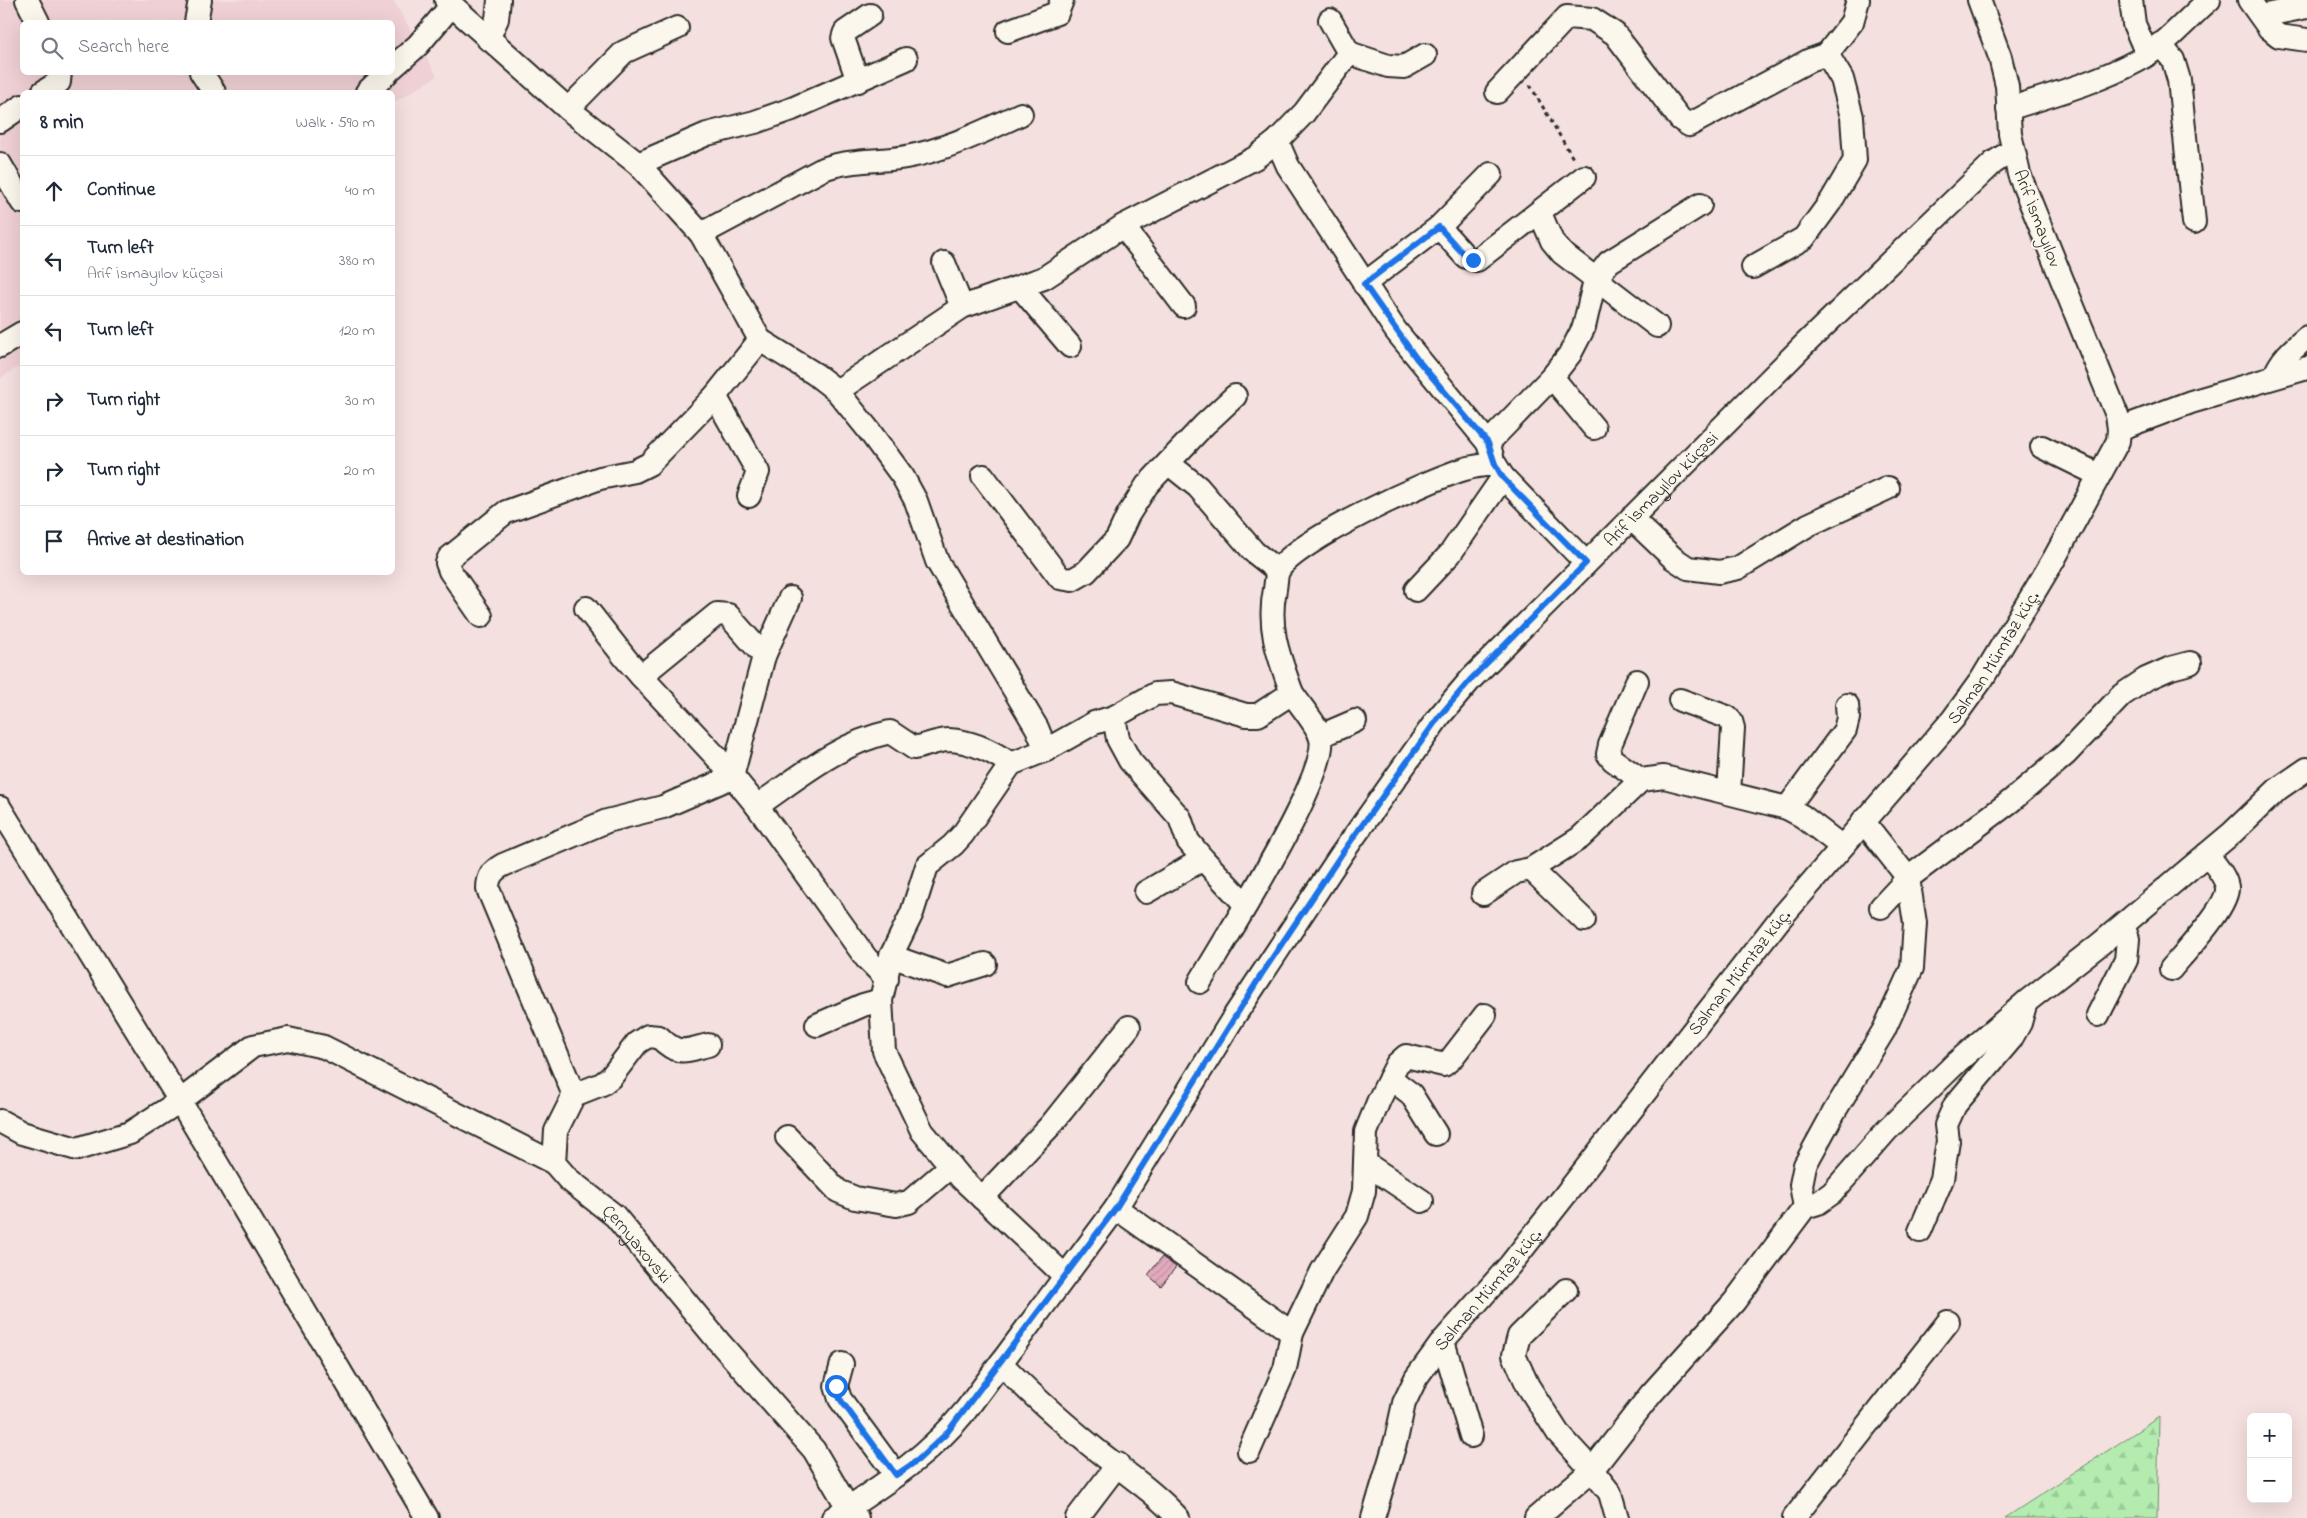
<!DOCTYPE html>
<html lang="en">
<head>
<meta charset="utf-8">
<style>
	body { margin:0; font-family:"Indie Flower",sans-serif; background:#f2f2f3; color:#1f2937 }
	.controls { position:absolute; right:15px; bottom:15px; display:grid; overflow:hidden; border-radius:8px; box-shadow:0 5px 20px #0002 }
	.controls button { width:45px; height:45px; display:grid; place-items:center; padding:0; border:0; border-bottom:1px solid #e0e1e3; background:#fff; color:#1f2937; font:25px sans-serif }
	.stop { position:absolute; width:15px; height:15px; margin:-11px; border:4px solid #1a73e8; border-radius:50%; background:#fff }
	.stop.end { background:#1a73e8; border-color:#fff; box-shadow:0 1px 5px #0008 }
	.list { margin:0; padding:0; list-style:none }
	h2 { display:flex; justify-content:space-between; align-items:center; height:65px; margin:0; padding:0 20px; font-size:21px }
	h2 small { font-size:16px; font-weight:400; color:#747a83 }
	.list li { display:grid; grid-template-columns:32px 1fr auto; gap:15px; align-items:center; box-sizing:border-box; height:70px; padding:0 20px; border-top:1px solid #e0e1e3 }
	.list b { display:block; font-size:19px; white-space:nowrap }
	.list p { margin:0; font-size:16px; white-space:nowrap; color:#747a83 }
	.list em { font-size:16px; font-style:normal; color:#747a83 }
	.icon { flex:none; width:28px; height:28px; fill:none; stroke:currentColor; stroke-width:2; stroke-linecap:round; stroke-linejoin:round }
	.map { position:relative; flex:none; width:2307px; height:1518px; overflow:hidden }
	.search { position:absolute; background:#fff; box-shadow:0 5px 20px #0002; left:20px; top:20px; width:375px; height:55px; display:flex; align-items:center; gap:12px; box-sizing:border-box; padding:0 18px; border-radius:8px; color:#747a83; font-size:19px }
	.panel { position:absolute; background:#fff; box-shadow:0 5px 20px #0002; left:20px; top:90px; width:375px; height:485px; border-radius:8px }
	.map>svg:first-child { display:block }
</style>
</head>
<body>
<div class="map">
<svg width="2307" height="1518" viewBox="0 0 2307 1518">
	<defs>
		<pattern id="forest-firs" width="22" height="20" patternUnits="userSpaceOnUse" patternTransform="scale(1.25)"><rect width="22" height="20" fill="#b4ecb0"/><path d="M5 1l3.5 6h-7zM16 11l3.5 6h-7z" fill="#9bcb98"/></pattern>
		<pattern id="building-hatch" width="6" height="6" patternUnits="userSpaceOnUse" patternTransform="scale(1.25)"><rect width="6" height="6" fill="#e2aabd"/><path d="M-1 1l2-2M0 6l6-6M5 7l2-2" fill="none" stroke="#c292a3"/></pattern>
	</defs>
	<rect width="100%" height="100%" fill="#f4e0de"/>
	<filter id="ink" filterUnits="userSpaceOnUse"><feTurbulence type="fractalNoise" baseFrequency=".02" numOctaves="2"/><feDisplacementMap in="SourceGraphic" scale="10" xChannelSelector="R" yChannelSelector="G"/><feConvolveMatrix kernelMatrix="1 2 1 2 8 2 1 2 1" color-interpolation-filters="sRGB"/></filter>
	<g filter="url(#ink)">
		<!-- built -->
		<path fill="#efd0d4" fill-rule="evenodd" d="M0 0H393L437 76 393 103 392 92H22V365L0 378ZM22 22H392V72H22Z"/>
		<!-- forest -->
		<polygon fill="url(#forest-firs)" stroke="#708c6e" points="2159,1417 2157,1518 2005,1518"/>
		<!-- building -->
		<polygon fill="url(#building-hatch)" stroke="#2b2b2b" points="1162,1257 1176,1267 1161,1286 1148,1275"/>
		<g fill="none" stroke-linecap="round" stroke-linejoin="round">
			<!-- minor casing -->
			<g stroke="#2b2b2b" stroke-width="26">
				<g id="minor">
					<polyline points="27,0 38,22"/>
					<polyline points="446,0 568,109 638,164 701,234 760,340 815,374 837,391 867,428 903,477 916,501 937,561 1037,728 1046,750"/>
					<polyline points="2131,0 2134,24 2147,54"/>
					<polyline points="2249,0 2269,28 2279,36 2307,40"/>
					<polyline points="2261,16 2307,7"/>
					<polyline points="196,22 200,0"/>
					<polyline points="1008,31 1057,13 1062,0"/>
					<polyline points="488,39 497,19 499,0"/>
					<polyline points="2160,44 2173,60 2179,80 2194,222"/>
					<polyline points="1349,53 1388,66 1404,67 1425,55"/>
					<polyline points="392,68 418,45 451,6"/>
					<polyline points="201,72 214,92"/>
					<polyline points="858,81 843,38 845,32 870,15"/>
					<polyline points="43,92 59,82 60,72"/>
					<polyline points="367,92 388,72"/>
					<polyline points="1497,92 1567,17 1592,19 1615,34 1680,119 1689,125 1810,60 1827,54"/>
					<polyline points="568,109 624,52 677,28"/>
					<path d="M2008 109C2051 95 2096 83 2137 61 2164 47 2186 20 2209 0"/>
					<polyline points="0,121 22,106"/>
					<polyline points="1277,141 1288,166 1396,331 1488,443"/>
					<polyline points="0,164 22,202"/>
					<polyline points="638,164 707,134 755,122 792,109 906,59"/>
					<polyline points="1540,213 1552,241 1562,253 1657,326"/>
					<polyline points="1123,226 1184,306"/>
					<polyline points="1439,227 1466,257 1477,260 1584,177"/>
					<path d="M701 234 823 169C850 159 878 162 906 157 946 150 984 131 1021 114"/>
					<polyline points="944,263 962,307"/>
					<polyline points="1753,267 1804,238 1831,201 1855,160 1852,117 1842,79 1827,54 1852,22 1858,0"/>
					<polyline points="1364,284 1439,227 1491,174"/>
					<polyline points="1020,287 1070,346"/>
					<polyline points="0,346 22,333"/>
					<polyline points="1552,377 1594,428"/>
					<path d="M2274 377C2281 359 2293 349 2307 337"/>
					<polyline points="837,391 962,307 1044,278 1123,226 1255,158 1277,141 1304,113 1349,53 1330,20"/>
					<polyline points="715,396 758,472 749,496"/>
					<polyline points="2119,429 2191,402 2307,368"/>
					<polyline points="2042,447 2099,475"/>
					<polyline points="1492,456 1488,443 1552,377 1570,354 1584,327 1595,280 1609,262 1700,205"/>
					<polyline points="1168,463 1198,487 1254,552 1278,571"/>
					<polyline points="983,476 1060,578 1072,580 1086,572 1117,539 1128,515 1147,485 1204,425 1235,396"/>
					<polyline points="1631,518 1673,558 1688,568 1719,572 1738,568 1808,525 1888,488"/>
					<polyline points="1416,590 1450,554 1503,477"/>
					<polyline points="586,608 626,659 641,676"/>
					<polyline points="481,616 450,571 447,563 449,558 506,512 600,478 635,471 649,464 715,396 760,340"/>
					<polyline points="764,656 728,615 717,614 641,676 721,762 757,806 866,958 887,979"/>
					<polyline points="1637,681 1610,745 1608,754 1613,760 1641,780"/>
					<polyline points="1680,700 1727,717 1731,721 1733,728 1729,793"/>
					<polyline points="1114,717 1118,739 1130,761 1180,818 1188,841 1203,859 1246,905"/>
					<polyline points="1320,736 1355,721"/>
					<path d="M757 806C799 777 839 743 890 732L914 748C925 746 938 740 949 740 972 741 992 751 1011 764"/>
					<polyline points="0,808 180,1101 427,1518"/>
					<polyline points="1787,808 1845,730 1848,718 1847,705"/>
					<polyline points="1531,869 1584,920"/>
					<polyline points="1146,892 1203,859"/>
					<polyline points="1483,894 1516,872 1531,869 1580,838 1641,780 1664,777 1787,808 1802,816 1841,846"/>
					<polyline points="1881,907 1908,878 2011,801 2066,754 2122,695 2146,679 2171,668 2190,663"/>
					<polyline points="891,956 947,976 985,964"/>
					<path d="M2171 969C2184 953 2229 906 2227 887 2225 875 2214 864 2207 854"/>
					<path d="M1200 982C1224 941 1329 777 1321 738 1318 726 1299 704 1292 693"/>
					<polyline points="2098,1015 2126,960 2128,939 2123,925"/>
					<polyline points="817,1025 863,1005 881,1000"/>
					<path id="s1" d="M708 1045C684 1051 678 1056 659 1037L648 1036 637 1043 611 1077 602 1084 574 1095 556 1131 554 1163 568 1179 615 1216 719 1342 814 1450 848 1508 857 1518"/>
					<polyline points="1390,1078 1411,1094 1436,1134"/>
					<path d="M574 1095 488 889C488 877 492 871 503 865L607 821 663 807 732 777 764 656 790 598"/>
					<polyline points="0,1121 22,1133 77,1149 130,1133 180,1101 253,1046 288,1039 324,1047 554,1163"/>
					<polyline points="787,1137 838,1191 855,1198 896,1205 909,1202 951,1166"/>
					<polyline points="1365,1163 1422,1201"/>
					<polyline points="982,1198 1050,1126 1129,1027"/>
					<polyline points="1805,1207 1801,1185 1805,1165 1834,1112 1884,1030 1912,968 1915,923 1908,878 1863,821"/>
					<polyline points="1116,1208 1292,1333"/>
					<polyline points="1920,1231 1942,1179 1948,1141 1946,1125 1955,1105 2011,1039 2020,1023 2025,1005"/>
					<path d="M1065 1276 961 1178 922 1131 884 1051 881 1000 891 956 912 913 927 866 953 845 963 834 1011 764 1046 750 1094 723 1114 717 1155 694 1171 693 1246 715H1258L1292 693C1279 657 1267 628 1275 589 1276 584 1276 576 1278 571 1294 541 1430 479 1465 469 1474 466 1485 465 1495 464L1503 477 1586 563"/>
					<polyline points="1566,1290 1519,1336 1514,1355 1528,1386 1558,1433 1592,1470 1610,1493 1617,1518"/>
					<polyline points="1443,1341 1471,1436"/>
					<path d="M1001 1363C1028 1392 1059 1419 1089 1444 1119 1469 1152 1489 1178 1518"/>
					<polyline points="842,1364 836,1386 840,1399 896,1475"/>
					<polyline points="1249,1451 1285,1369 1292,1333 1322,1271 1357,1216 1364,1191 1366,1132 1379,1100 1397,1064 1406,1056 1444,1065 1451,1059 1485,1015"/>
					<path id="s2" d="M833 1518C883 1485 928 1457 966 1410L1116 1208 1235 1015 1341 855 1438 718 1471 679 1804 345 1993 163 2013 150"/>
					<polyline points="1077,1518 1118,1464"/>
					<path id="s3" d="M1373 1518 1396 1440 1404 1403 1416 1378 1443 1341 1510 1265 1562 1199 1779 920 1953 719 1982 679 2054 559 2118 441 2119 429 2117 415 2019 174 2010 134 2007 86 2000 57 1979 0"/>
					<polyline points="1536,1518 1592,1470 1651,1394 1734,1302 1805,1207 1818,1203 1832,1193 1887,1130 1957,1062 2026,1002 2100,944 2232,833 2278,789 2307,769"/>
					<polyline points="1794,1518 1948,1322"/>
				</g>
			</g>
			<!-- path -->
			<polyline stroke="#2b2b2b" stroke-width="3" stroke-dasharray="4 4" stroke-linecap="butt" points="1530,85 1574,160"/>
			<!-- minor -->
			<use href="#minor" stroke="#fbf7ec" stroke-width="22"/>
		</g>
	</g>
	<g fill="none" stroke-linecap="round" stroke-linejoin="round" filter="url(#ink)">
		<!-- route -->
		<polyline stroke="#1a73e8" stroke-width="6" points="836,1386 840,1399 896,1475 918,1460 946,1434 1116,1208 1263,972 1341,855 1438,718 1471,679 1586,563 1503,478 1495,464 1488,443 1416,358 1364,284 1439,227 1466,257 1473,260"/>
	</g>
	<g text-anchor="middle" stroke-width="4" stroke-linejoin="round" paint-order="stroke">
		<!-- street labels -->
		<g font-size="18" fill="#2b2b2b" stroke="#fbf7ec">
			<text transform="translate(2038 218) rotate(69)" y="6">Arif İsmayılov</text>
			<text dy="6" stroke="none"><textPath href="#s2" startOffset="1330">Arif İsmayılov küçəsi</textPath></text>
			<text dy="6" stroke="none"><textPath href="#s3" startOffset="1071">Salman Mümtaz küç.</textPath></text>
			<text dy="6" stroke="none"><textPath href="#s3" startOffset="666">Salman Mümtaz küç.</textPath></text>
			<text dy="6" stroke="none"><textPath href="#s1" startOffset="351">Çernyaxovski</textPath></text>
			<text dy="6" stroke="none"><textPath href="#s3" startOffset="261">Salman Mümtaz küç.</textPath></text>
		</g>
	</g>
</svg>
<div class="controls">
<button>+</button>
<button>−</button>
</div>
<div class="stop" style="left:836px;top:1386px"></div>
<div class="stop end" style="left:1473px;top:260px"></div>
<div class="search"><svg class="icon" aria-label="search" viewBox="0 0 24 24"><circle cx="10" cy="10" r="6"/><path d="M15 15l6 6"/></svg>Search here</div>
<section class="panel">
<h2>8 min<small>Walk · 590 m</small></h2>
<ul class="list">
<li><svg class="icon" aria-label="ahead" viewBox="0 0 24 24"><path d="M12 20V5M6 11l6-6 6 6"/></svg><div><b>Continue</b></div><em>40 m</em></li>
<li><svg class="icon" aria-label="left" viewBox="0 0 24 24"><path d="M17 20v-9H6M10 6l-5 5 5 5"/></svg><div><b>Turn left</b><p>Arif İsmayılov küçəsi</p></div><em>380 m</em></li>
<li><svg class="icon" aria-label="left" viewBox="0 0 24 24"><path d="M17 20v-9H6M10 6l-5 5 5 5"/></svg><div><b>Turn left</b></div><em>120 m</em></li>
<li><svg class="icon" aria-label="right" viewBox="0 0 24 24"><path d="M7 20v-9h11M14 6l5 5-5 5"/></svg><div><b>Turn right</b></div><em>30 m</em></li>
<li><svg class="icon" aria-label="right" viewBox="0 0 24 24"><path d="M7 20v-9h11M14 6l5 5-5 5"/></svg><div><b>Turn right</b></div><em>20 m</em></li>
<li><svg class="icon" aria-label="arrive" viewBox="0 0 24 24"><path d="M6 21V4h12l-3 4 3 4H6"/></svg><div><b>Arrive at destination</b></div></li>
</ul>
</section>
</div>
</body>
</html>
